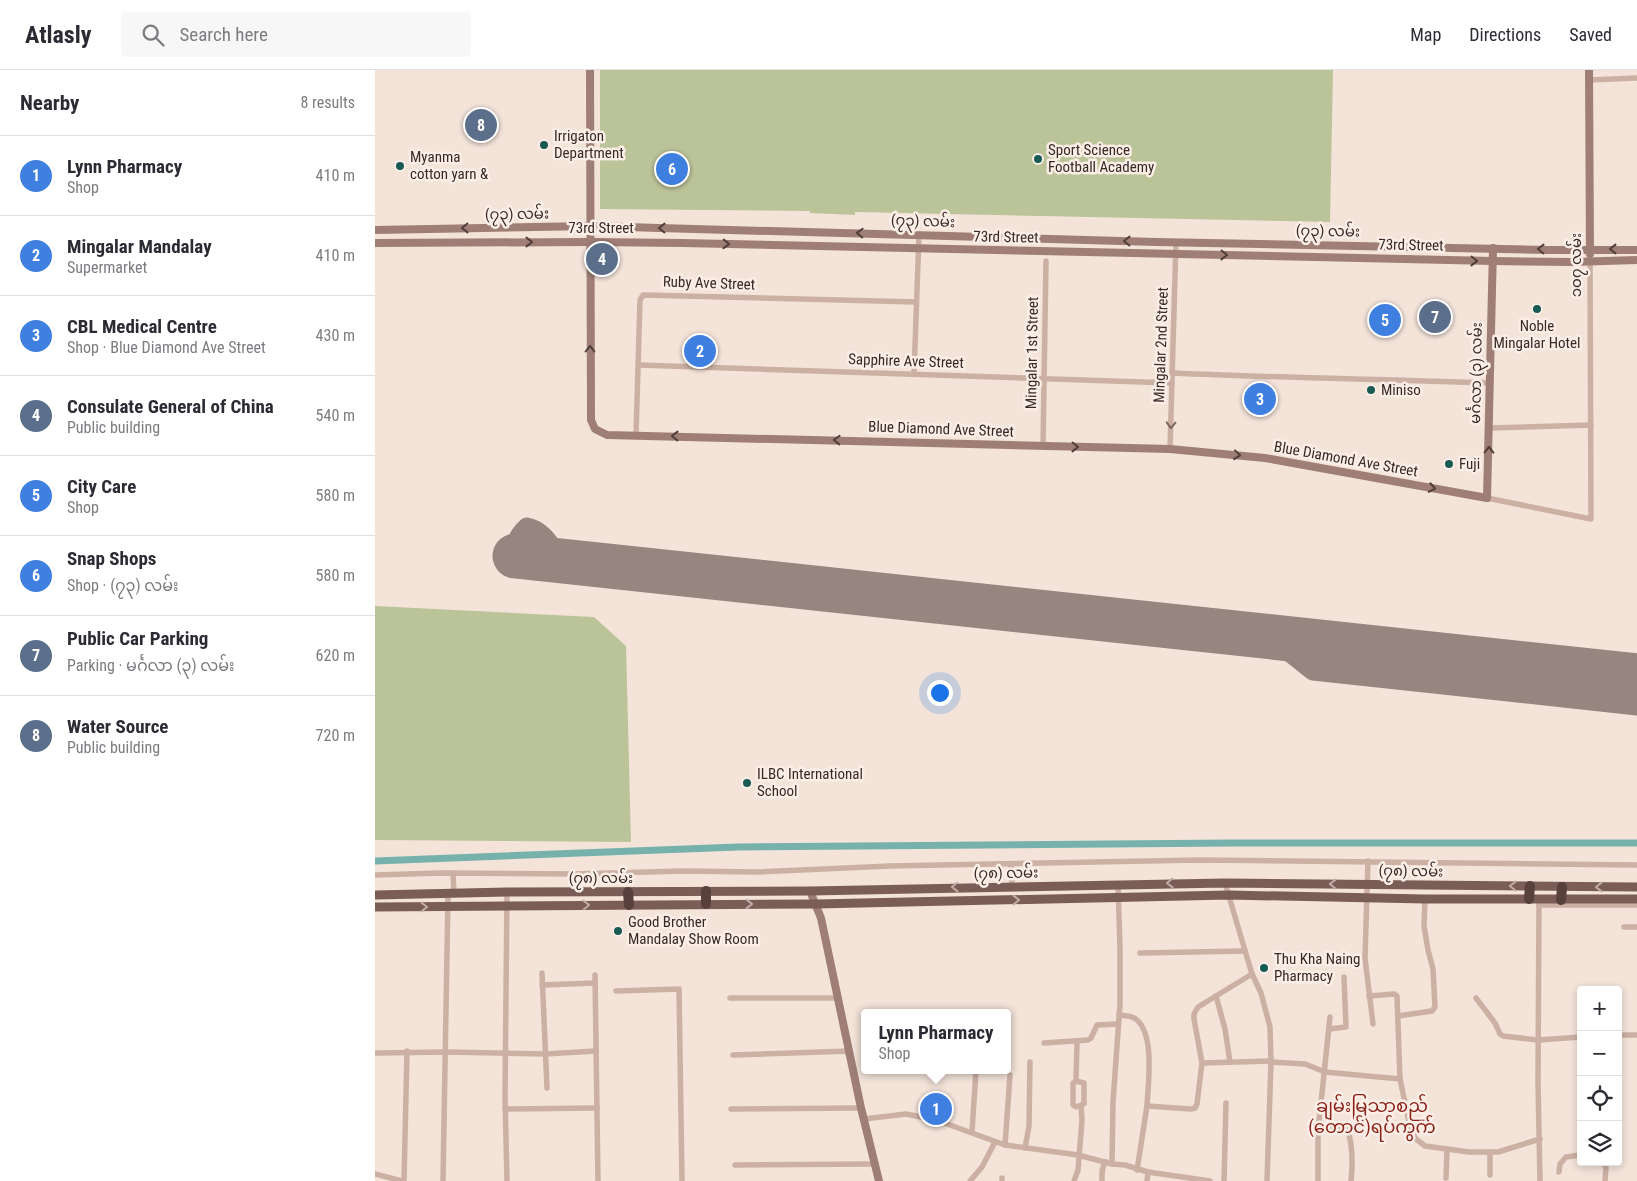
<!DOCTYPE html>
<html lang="en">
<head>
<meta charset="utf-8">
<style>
	body { margin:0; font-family:"Roboto Condensed","Noto Sans Myanmar",sans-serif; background:#f7f7f7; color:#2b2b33 }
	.controls { position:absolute; right:15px; bottom:15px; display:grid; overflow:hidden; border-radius:5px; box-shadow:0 2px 8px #0003 }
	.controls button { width:45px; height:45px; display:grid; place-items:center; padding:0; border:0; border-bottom:1px solid #e1e1e2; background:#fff; color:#2b2b33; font:25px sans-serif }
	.you { position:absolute; left:564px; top:622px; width:18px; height:18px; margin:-12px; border:4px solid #fff; border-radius:50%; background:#1a73e8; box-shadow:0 0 0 8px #1a73e833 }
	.badge { display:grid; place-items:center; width:32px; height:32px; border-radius:50%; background:#195b54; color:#fff; font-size:16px; font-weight:700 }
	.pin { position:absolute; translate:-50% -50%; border:2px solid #fff; box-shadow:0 1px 5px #0006 }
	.popup { position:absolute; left:486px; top:939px; width:150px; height:65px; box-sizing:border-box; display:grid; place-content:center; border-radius:5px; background:#fff; filter:drop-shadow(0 1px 4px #0005); font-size:16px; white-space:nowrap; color:#7c7c81 }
	.popup b { font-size:19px; color:#2b2b33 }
	.popup::after { content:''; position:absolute; left:50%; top:100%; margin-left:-10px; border:10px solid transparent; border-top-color:#fff }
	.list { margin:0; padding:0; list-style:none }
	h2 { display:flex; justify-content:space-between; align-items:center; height:65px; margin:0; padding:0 20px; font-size:21px }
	h2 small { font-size:16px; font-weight:400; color:#7c7c81 }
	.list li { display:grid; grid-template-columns:32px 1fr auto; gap:15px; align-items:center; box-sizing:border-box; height:80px; padding:0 20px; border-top:1px solid #e1e1e2 }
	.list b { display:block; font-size:19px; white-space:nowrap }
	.list p { margin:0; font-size:16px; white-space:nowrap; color:#7c7c81 }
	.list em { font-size:16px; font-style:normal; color:#7c7c81 }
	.icon { flex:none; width:28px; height:28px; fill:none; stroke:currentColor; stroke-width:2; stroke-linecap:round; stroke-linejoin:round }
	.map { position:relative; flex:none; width:1262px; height:1111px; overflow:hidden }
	header { display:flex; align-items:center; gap:30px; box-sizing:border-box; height:70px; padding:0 25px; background:#fff; border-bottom:1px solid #e1e1e2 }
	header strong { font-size:24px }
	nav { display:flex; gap:28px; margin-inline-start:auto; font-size:18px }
	.search { width:350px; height:45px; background:#f7f7f7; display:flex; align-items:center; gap:12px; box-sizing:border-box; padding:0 18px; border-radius:5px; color:#7c7c81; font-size:19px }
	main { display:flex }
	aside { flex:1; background:#fff }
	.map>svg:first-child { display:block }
</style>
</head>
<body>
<header>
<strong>Atlasly</strong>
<div class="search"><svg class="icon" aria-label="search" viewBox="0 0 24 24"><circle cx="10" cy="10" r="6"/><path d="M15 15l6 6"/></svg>Search here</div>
<nav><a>Map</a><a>Directions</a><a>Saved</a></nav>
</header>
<main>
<aside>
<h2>Nearby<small>8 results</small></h2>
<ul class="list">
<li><span class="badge" style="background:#3f7fe0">1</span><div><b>Lynn Pharmacy</b><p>Shop</p></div><em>410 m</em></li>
<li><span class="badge" style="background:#3f7fe0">2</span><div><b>Mingalar Mandalay</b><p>Supermarket</p></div><em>410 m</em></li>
<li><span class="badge" style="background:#3f7fe0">3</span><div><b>CBL Medical Centre</b><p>Shop · Blue Diamond Ave Street</p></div><em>430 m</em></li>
<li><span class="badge" style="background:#5c6f8a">4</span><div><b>Consulate General of China</b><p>Public building</p></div><em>540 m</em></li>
<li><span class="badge" style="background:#3f7fe0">5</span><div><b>City Care</b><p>Shop</p></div><em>580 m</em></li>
<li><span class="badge" style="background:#3f7fe0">6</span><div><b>Snap Shops</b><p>Shop · (၇၃) လမ်း</p></div><em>580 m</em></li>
<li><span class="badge" style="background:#5c6f8a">7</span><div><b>Public Car Parking</b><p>Parking · မင်္ဂလာ (၃) လမ်း</p></div><em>620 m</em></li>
<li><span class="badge" style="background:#5c6f8a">8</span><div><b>Water Source</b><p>Public building</p></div><em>720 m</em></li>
</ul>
</aside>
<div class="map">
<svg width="1262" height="1111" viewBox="0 0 1262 1111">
	<rect width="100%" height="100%" fill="#f3e3d9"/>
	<!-- green -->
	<g fill="#bbc398">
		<polygon points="225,0 958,0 955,152 480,142 480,145 435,143 435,141 225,139"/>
		<polygon points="0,536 219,547 251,576 256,772 0,770"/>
	</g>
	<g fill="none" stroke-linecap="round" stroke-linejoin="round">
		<!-- canal -->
		<polyline stroke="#76b2ab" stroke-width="7" points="0,791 363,777 859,773 1262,773"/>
		<!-- taxiway -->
		<g stroke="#958680" stroke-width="19">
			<path d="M140 486C141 473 141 467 152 457 169 460 177 478 187 491"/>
			<polyline points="895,567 938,601 1262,636"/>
		</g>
		<!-- runway -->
		<polyline stroke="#958680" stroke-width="45" points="140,486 1262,606"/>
		<!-- street -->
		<g stroke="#ccb0a4" stroke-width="5.5">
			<polyline points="1214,10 1262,8"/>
			<polyline points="264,295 797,313"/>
			<path d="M798 303C903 308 1009 309 1115 313"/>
			<polyline points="539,304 544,165"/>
			<polyline points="1114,358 1216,355"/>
			<polyline points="261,365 265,230 268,225 541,232"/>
			<polyline points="668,376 671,191"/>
			<polyline points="795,379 801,172"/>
			<polyline points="1112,428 1216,449 1215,191"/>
			<polyline points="993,791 990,888 998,954"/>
			<polyline points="636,794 637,816"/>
			<polyline points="78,803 79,824"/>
			<polyline points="0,805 66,803 200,804 308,801 383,802 515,796 825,790 1262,795"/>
			<polyline points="850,813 877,904 886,923 895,957 896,992 892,1111"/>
			<polyline points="132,822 130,1027 132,1111"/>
			<polyline points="1164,830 1163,1012 1165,1111"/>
			<polyline points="1164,835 1262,835"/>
			<polyline points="1249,857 1262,857"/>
			<polyline points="765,883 870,881"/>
			<polyline points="167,903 172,1018"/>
			<polyline points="220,905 223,1111"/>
			<polyline points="167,915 220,913"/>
			<polyline points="241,921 304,919 307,1111"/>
			<polyline points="841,926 850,959 855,992"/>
			<polyline points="994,926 1019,924 1022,926 1025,1009 1036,1061 1041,1069 1050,1076 1094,1082 1123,1082 1165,1069"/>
			<polyline points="355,928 464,928"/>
			<polyline points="1101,928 1120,953 1125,964 1128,966 1163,970 1206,967"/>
			<path d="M744 945C750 946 757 945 762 950 780 966 773 1014 772 1036"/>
			<polyline points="1023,946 1057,941 1060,937 1058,899 1053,880 1049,856 1050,829"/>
			<polyline points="954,959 971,957 969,907"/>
			<polyline points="1243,965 1262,965"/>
			<polyline points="669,973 713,970 716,968 722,955 743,954"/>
			<polyline points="0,983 71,982 170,984 221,981"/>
			<polyline points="358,985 475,981"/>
			<polyline points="896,992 930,994 950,1002 1025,1009"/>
			<polyline points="827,993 896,991"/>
			<polyline points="701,1011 709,1013 709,1034 701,1037 698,1035 698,1013 701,1011 702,971"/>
			<polyline points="130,1039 222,1038"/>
			<polyline points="356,1039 486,1038"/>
			<polyline points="489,1049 531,1044 561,1050 630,1075 703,1085 737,1094 750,1095 773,1102 835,1111"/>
			<path d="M957 1058H972C978 1075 978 1093 976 1111"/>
			<polyline points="597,1062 601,1000"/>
			<polyline points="630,1075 635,1005"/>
			<polyline points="650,1078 654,1056 655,992"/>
			<polyline points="1115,1082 1115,1105"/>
			<polyline points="1228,1092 1231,1098 1230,1111"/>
			<polyline points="737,1094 738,1032 745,934 745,879 743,814"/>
			<polyline points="360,1095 500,1094"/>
			<polyline points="762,1100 772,1036 816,1039 820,1038 822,1034 827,993 819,949 819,944 823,937 877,904"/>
			<polyline points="1184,1102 1185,1094 1191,1087 1206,1085"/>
			<polyline points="0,1104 27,1111"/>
			<polyline points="1071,1108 1072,1080"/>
			<polyline points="29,1111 32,981"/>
			<polyline points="68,1111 73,825"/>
			<polyline points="595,1111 607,1097 620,1072"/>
			<polyline points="627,1111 627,1108"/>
			<polyline points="699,1111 703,1100 707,1050 706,1036"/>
			<path d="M727 1111C727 1105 726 1097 731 1092"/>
			<polyline points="772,1111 773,1102"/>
			<polyline points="849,1111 851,1033"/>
			<polyline points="943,1111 943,1061 955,947"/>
		</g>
		<!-- secondary -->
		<g stroke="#9f7e76" stroke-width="8">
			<polyline points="215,0 216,350 220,359 232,365 795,379 890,388 1112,428 1118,178"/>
			<polyline points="1214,0 1215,184"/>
			<polyline points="0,160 215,156 781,172 1172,180 1262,180"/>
			<polyline points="0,173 215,172 307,173 1118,191 1197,192 1262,190"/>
			<polyline points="435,821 446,848 486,1038 504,1111"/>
		</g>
		<!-- primary -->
		<g stroke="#7a5d56" stroke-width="9">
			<polyline points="0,825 132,822 435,821 850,813 1262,817"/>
			<polyline points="0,837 441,834 854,825 1050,829 1262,829"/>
		</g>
		<!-- highway -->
		<g stroke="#58413d" stroke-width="10">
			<polyline points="331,821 331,834"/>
			<polyline points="253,822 254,835"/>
			<polyline points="1154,829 1155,816"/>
			<polyline points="1186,830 1187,817"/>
		</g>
	</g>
	<!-- one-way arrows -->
	<defs><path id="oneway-chevron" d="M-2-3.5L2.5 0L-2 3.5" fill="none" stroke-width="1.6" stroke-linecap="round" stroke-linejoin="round" transform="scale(1.25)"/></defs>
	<g stroke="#513e3a">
		<use href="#oneway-chevron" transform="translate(90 158) rotate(179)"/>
		<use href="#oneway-chevron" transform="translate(287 158) rotate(-179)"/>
		<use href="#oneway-chevron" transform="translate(485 163) rotate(-178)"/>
		<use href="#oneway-chevron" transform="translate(752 171) rotate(-179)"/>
		<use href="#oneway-chevron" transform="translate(154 172)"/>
		<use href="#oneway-chevron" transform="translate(351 174) rotate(2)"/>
		<use href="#oneway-chevron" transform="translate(1166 179) rotate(-179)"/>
		<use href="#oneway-chevron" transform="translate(1238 179) rotate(-180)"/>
		<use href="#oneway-chevron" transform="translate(849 185) rotate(1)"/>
		<use href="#oneway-chevron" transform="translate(1099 191) rotate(1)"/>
		<use href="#oneway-chevron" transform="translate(215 279) rotate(-90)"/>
		<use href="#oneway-chevron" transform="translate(300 366) rotate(-179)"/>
		<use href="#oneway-chevron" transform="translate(462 370) rotate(-178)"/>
		<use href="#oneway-chevron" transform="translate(700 377) rotate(1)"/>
		<use href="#oneway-chevron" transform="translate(1114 380) rotate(-89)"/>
		<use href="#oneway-chevron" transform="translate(862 385) rotate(6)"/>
		<use href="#oneway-chevron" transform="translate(1057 418) rotate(10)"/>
	</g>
	<use stroke="#7a665f" href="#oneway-chevron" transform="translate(796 355) rotate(92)"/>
	<g stroke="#c0ada5">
		<use href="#oneway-chevron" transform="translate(795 813) rotate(179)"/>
		<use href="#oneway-chevron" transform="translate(958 814) rotate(-179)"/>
		<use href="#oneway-chevron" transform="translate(1138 816) rotate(-179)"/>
		<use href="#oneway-chevron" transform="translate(580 817) rotate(179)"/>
		<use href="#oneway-chevron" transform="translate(1224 817) rotate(-180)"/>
		<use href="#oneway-chevron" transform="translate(641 830) rotate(-1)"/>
		<use href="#oneway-chevron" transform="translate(374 834)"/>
		<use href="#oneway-chevron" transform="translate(211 835) rotate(-1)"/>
		<use href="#oneway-chevron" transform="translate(49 837)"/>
	</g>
	<!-- markers -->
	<g fill="#195b54" stroke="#faeee6" stroke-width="2">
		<circle cx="169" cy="75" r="5"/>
		<circle cx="663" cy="89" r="5"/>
		<circle cx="25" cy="96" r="5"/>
		<circle cx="1162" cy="239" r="5"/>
		<circle cx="996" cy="320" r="5"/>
		<circle cx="1074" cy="394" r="5"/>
		<circle cx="372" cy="713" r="5"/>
		<circle cx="243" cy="861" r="5"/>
		<circle cx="889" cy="898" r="5"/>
	</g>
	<g text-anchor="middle" stroke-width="5" stroke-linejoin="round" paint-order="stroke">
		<!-- poi labels -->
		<g font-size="15" fill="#372926" stroke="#faeee6" text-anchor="start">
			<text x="179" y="71">Irrigaton<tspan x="179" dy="17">Department</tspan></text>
			<text x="673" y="85">Sport Science<tspan x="673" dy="17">Football Academy</tspan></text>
			<text x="35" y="92">Myanma<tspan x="35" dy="17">cotton yarn &amp;</tspan></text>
			<text x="1162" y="261" text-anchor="middle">Noble<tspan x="1162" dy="17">Mingalar Hotel</tspan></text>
			<text x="1006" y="325">Miniso</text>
			<text x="1084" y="399">Fuji</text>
			<text x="382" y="709">ILBC International<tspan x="382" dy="17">School</tspan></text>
			<text x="253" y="857">Good Brother<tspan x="253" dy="17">Mandalay Show Room</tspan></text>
			<text x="899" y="894">Thu Kha Naing<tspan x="899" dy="17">Pharmacy</tspan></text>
		</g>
		<!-- street labels -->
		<g font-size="15" fill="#372926" stroke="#faeee6">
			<text transform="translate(142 144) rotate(-1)" y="5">(၇၃) လမ်း</text>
			<text transform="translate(548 151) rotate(2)" y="5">(၇၃) လမ်း</text>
			<text x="226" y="163">73rd Street</text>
			<text transform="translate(953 161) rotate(1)" y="5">(၇၃) လမ်း</text>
			<text transform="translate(631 167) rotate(1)" y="5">73rd Street</text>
			<text transform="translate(1036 175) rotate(1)" y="5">73rd Street</text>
			<text transform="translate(1201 195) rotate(-90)" y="5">၁၀၇ လမ်း</text>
			<text transform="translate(334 213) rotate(2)" y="5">Ruby Ave Street</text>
			<text transform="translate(786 275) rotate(-88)" y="5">Mingalar 2nd Street</text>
			<text transform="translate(657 283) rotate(-89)" y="5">Mingalar 1st Street</text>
			<text transform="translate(531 291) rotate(2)" y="5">Sapphire Ave Street</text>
			<text transform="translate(1101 303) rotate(-89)" y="5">မင်္ဂလာ (၃) လမ်း</text>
			<text transform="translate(566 359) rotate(2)" y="5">Blue Diamond Ave Street</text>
			<text transform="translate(971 389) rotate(10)" y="5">Blue Diamond Ave Street</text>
			<text transform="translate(1036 801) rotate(1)" y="5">(၇၈) လမ်း</text>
			<text transform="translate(631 803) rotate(-1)" y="5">(၇၈) လမ်း</text>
			<text x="226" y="813">(၇၈) လမ်း</text>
		</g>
		<!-- quarter labels -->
		<g font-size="18" fill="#8b231a" stroke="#faeee6">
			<text x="997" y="1042">ချမ်းမြသာစည်<tspan x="997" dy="21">(တောင်)ရပ်ကွက်</tspan></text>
		</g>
	</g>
</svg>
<div class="controls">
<button>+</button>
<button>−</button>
<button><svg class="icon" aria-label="locate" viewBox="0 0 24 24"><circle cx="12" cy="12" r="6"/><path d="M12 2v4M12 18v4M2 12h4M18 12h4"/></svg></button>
<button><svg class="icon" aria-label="layers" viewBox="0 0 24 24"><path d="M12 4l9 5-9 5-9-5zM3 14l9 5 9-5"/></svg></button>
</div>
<div class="you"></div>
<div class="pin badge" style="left:561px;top:1039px;background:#3f7fe0">1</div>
<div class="popup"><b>Lynn Pharmacy</b>Shop</div>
<div class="pin badge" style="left:325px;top:281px;background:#3f7fe0">2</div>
<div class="pin badge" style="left:885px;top:329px;background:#3f7fe0">3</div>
<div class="pin badge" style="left:227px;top:189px;background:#5c6f8a">4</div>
<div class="pin badge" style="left:1010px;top:250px;background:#3f7fe0">5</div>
<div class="pin badge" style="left:297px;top:99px;background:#3f7fe0">6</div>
<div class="pin badge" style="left:1060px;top:247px;background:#5c6f8a">7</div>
<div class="pin badge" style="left:106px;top:55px;background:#5c6f8a">8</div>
</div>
</main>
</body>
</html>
